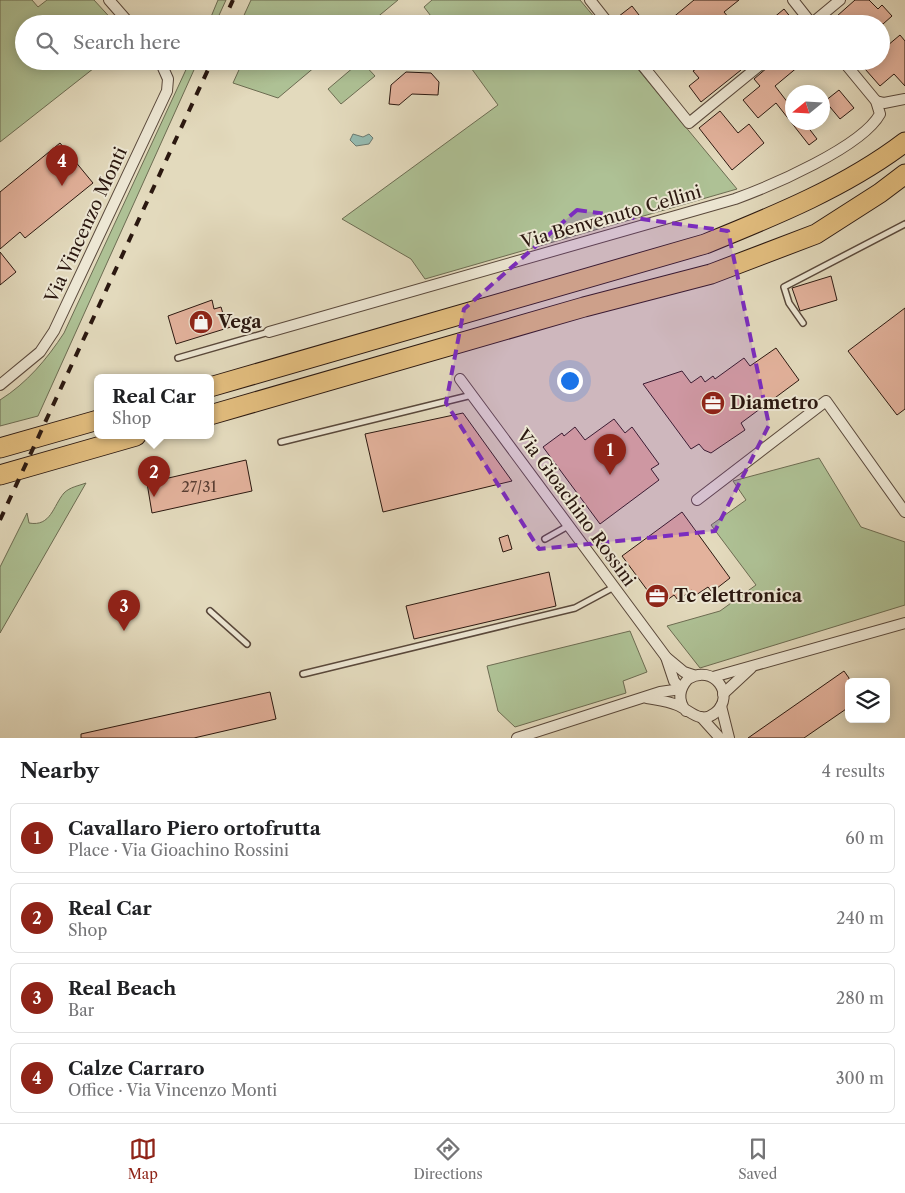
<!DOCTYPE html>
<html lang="en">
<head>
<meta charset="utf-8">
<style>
	body { margin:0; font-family:"Libre Caslon Text",serif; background:#f2f2f2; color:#202124 }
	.controls { position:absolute; right:15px; bottom:15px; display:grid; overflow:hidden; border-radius:8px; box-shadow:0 2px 12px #0003 }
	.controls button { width:45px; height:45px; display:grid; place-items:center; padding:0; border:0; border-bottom:1px solid #e0e0e0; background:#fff; color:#202124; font:25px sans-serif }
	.compass { position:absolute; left:785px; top:85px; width:45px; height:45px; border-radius:50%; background:#fff; box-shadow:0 2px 12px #0003; rotate:252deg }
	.you { position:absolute; left:569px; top:380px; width:18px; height:18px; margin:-12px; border:4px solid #fff; border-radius:50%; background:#1a73e8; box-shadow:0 0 0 8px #1a73e833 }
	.badge { display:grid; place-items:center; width:32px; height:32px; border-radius:50%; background:#8f2418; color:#fff; font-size:16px; font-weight:700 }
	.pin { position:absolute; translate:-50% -41px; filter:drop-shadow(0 1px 2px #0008) }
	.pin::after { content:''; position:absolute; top:26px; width:18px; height:15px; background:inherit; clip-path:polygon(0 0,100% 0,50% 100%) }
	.popup { position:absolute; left:94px; top:374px; width:120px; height:65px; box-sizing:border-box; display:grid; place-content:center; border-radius:8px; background:#fff; filter:drop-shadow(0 1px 4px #0005); font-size:16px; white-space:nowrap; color:#757577 }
	.popup b { font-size:19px; color:#202124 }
	.popup::after { content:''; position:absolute; left:50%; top:100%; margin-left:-10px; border:10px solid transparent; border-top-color:#fff }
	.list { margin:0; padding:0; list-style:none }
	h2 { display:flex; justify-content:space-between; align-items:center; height:65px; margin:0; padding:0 20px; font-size:21px }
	h2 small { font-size:16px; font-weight:400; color:#757577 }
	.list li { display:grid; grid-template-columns:32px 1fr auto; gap:15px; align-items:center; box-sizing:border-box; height:70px; margin:0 10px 10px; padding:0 10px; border:1px solid #e0e0e0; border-radius:8px }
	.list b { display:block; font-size:19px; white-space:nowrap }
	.list p { margin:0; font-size:16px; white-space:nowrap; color:#757577 }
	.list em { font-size:16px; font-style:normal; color:#757577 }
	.icon { flex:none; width:28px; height:28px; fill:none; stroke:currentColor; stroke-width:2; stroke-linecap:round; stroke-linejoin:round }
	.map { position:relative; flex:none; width:905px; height:738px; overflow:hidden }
	.search { position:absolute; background:#fff; box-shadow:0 2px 12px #0003; left:15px; right:15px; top:15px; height:55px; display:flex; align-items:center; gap:12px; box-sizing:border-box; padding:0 18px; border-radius:28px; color:#757577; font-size:19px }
	.sheet { height:385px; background:#fff }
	nav { display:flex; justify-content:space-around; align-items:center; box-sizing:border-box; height:70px; border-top:1px solid #e0e0e0; background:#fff; font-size:14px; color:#757577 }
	nav a { display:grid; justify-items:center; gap:2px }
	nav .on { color:#8f2418 }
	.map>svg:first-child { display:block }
</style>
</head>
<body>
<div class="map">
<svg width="905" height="738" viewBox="0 0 905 738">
	<rect width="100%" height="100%" fill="#e3dabd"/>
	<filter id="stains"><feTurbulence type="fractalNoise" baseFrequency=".004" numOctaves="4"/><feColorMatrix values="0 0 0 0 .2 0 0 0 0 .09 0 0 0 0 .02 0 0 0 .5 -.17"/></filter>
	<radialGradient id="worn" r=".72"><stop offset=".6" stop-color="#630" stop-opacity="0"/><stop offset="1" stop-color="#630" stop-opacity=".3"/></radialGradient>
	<!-- green -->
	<g fill="#aec195" stroke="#6c6c52">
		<polygon points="0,0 32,0 38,7 47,0 94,0 116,24 24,24 24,61 103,61 0,142"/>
		<polygon points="218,0 226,0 215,24 208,24"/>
		<polygon points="251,0 398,0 369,24 240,24"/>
		<polygon points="432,0 580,0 600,24 437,24 424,7"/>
		<path d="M190 61H198L38 416 0 426V400C27 383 47 359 64 333Z"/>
		<polygon points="243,61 322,61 278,98 233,83"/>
		<polygon points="361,61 375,76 341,104 328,89"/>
		<polygon points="466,61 631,61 737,189 425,279 411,259 342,219 498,105"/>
		<polygon points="819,458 861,527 905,542 905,605 700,668 667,626 720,611 756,585 711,525 746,500 733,481"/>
		<path d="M86 483 0 633V567L27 513 29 523C51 527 53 506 64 493 70 487 78 486 86 483Z"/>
		<polygon points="630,631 647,672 623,681 626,693 515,727 498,711 487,666"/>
	</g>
	<!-- water -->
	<polygon fill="#95bbb1" stroke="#6b7a71" points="353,134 363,137 369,134 373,138 369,144 356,146 350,140"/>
	<!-- building -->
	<g fill="#e3b29c" stroke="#2b1810">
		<polygon points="694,0 739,0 724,12 734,24 665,24"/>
		<polygon points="855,0 869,0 878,9 882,5 892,16 883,24 844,24 837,16"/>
		<polygon points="632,6 646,24 616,24 614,20"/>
		<polygon points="784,9 796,24 766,24"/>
		<polygon points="900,35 905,41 905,86 894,74 880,86 858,61 881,61 881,51"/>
		<polygon points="695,61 734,61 741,70 701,102 689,86 699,78 693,71 699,67"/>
		<polygon points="775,61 805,61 775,86 792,108 792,122 804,122 817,139 809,145 776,103 758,118 743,100 760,86 754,79"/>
		<polygon points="406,72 431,73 439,82 438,95 412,94 399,105 389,104 391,85"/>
		<polygon points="839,90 854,108 840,119 825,101"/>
		<polygon points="720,111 738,133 749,124 764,143 732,170 699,128"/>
		<polygon points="60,143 93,183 25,238 20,232 0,249 0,192"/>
		<polygon points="0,252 16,272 0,285"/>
		<polygon points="831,276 837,300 800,311 792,288"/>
		<polygon points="212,300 214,309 221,307 224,317 231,315 234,326 176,344 168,316"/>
		<polygon points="905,308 905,409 897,415 848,351"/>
		<polygon points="776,348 799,380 741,423 745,430 711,453 704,450 699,444 691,449 643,384 682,371 691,383 701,376 705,382 713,376 715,379 744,358 750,366"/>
		<polygon points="463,413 512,481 383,512 365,434"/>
		<polygon points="614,419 625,433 632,427 659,464 651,469 659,480 600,524 543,447 562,433 564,436 575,427 585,440"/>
		<polygon points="246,460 252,491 152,513 147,483"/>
		<polygon points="682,512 730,578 712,592 708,587 696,595 692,590 678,600 674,595 659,606 622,556"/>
		<polygon points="508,535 512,549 503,552 499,538"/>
		<polygon points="549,572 556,606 414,639 406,606"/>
		<polygon points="844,671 849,678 849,707 804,738 748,738"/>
		<polygon points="270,692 276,719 194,738 81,738 81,734"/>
	</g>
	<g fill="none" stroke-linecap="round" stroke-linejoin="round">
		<!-- lane casing -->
		<g stroke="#59483b" stroke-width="8">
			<g id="lane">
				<polyline points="803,323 789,303 784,287 905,224"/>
				<polyline points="178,358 269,332"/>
				<polyline points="281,442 472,395"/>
				<polyline points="545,539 568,526"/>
				<polyline points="210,611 247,644"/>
				<polyline points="303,674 575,608 614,587"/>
			</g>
		</g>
		<!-- street casing -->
		<g stroke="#59483b" stroke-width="12">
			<g id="street">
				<polyline points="109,0 130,24"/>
				<polyline points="590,0 609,24"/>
				<polyline points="793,0 812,24"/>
				<polyline points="811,24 840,0"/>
				<polyline points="639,61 689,123 765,61"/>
				<polyline points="876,101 884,103 905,99"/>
				<path d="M269 332 735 199C771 186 862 147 880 114L876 101 843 61"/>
				<polyline points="460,379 666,657 684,672 693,675"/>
				<polyline points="0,385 40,352 54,331 167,91 168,79 160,61"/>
				<polyline points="697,500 826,401 905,512"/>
				<polyline points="666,657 674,681 681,689"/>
				<polyline points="713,677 905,623"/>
				<polyline points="723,694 751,668"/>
				<path d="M647 698C657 700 667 701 677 705 690 710 700 725 715 713 737 695 713 663 688 679 679 689 677 700 686 711"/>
				<polyline points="721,706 729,738"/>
				<polyline points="701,717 720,738"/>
				<polyline points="517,738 660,692 681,689"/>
			</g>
		</g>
		<!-- highway casing -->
		<g stroke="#2b1810" stroke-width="21">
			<g id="highway">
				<path d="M210 387 705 244C774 216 846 187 905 142"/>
				<polyline points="210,415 584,307 711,274 816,234 880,193 905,174"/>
				<polyline points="0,448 98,420"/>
				<polyline points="0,475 136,436"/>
			</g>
		</g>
		<!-- lane -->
		<use href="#lane" stroke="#ede7d4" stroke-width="5"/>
		<!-- street -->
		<use href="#street" stroke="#ede7d4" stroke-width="10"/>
		<!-- highway -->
		<use href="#highway" stroke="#e2bd7e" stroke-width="19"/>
		<!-- rail -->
		<g stroke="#2b1810" stroke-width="4" stroke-dasharray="9 9" stroke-linecap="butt">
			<polyline points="222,24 233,0"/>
			<polyline points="0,520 212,61"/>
		</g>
	</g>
	<!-- marked area -->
	<path fill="#7b2cbf" fill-opacity="0.2" stroke="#7b2cbf" stroke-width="4" stroke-dasharray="10 6" stroke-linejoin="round" d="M577 210 728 231 769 425 715 531 539 549 446 403 464 309Z"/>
	<!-- icons -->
	<defs>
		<g id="shop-disc" transform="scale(1.25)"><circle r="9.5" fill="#8f2418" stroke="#ede7d4"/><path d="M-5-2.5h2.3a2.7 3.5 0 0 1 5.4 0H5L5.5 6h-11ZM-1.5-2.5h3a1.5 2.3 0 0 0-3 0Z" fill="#fff"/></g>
		<g id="office-disc" transform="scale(1.25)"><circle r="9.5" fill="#8f2418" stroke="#ede7d4"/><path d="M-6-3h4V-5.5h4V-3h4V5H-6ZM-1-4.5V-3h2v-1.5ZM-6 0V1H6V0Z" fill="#fff"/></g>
	</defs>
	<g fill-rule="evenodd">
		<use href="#shop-disc" x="201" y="322"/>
		<use href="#office-disc" x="713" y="403"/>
		<use href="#office-disc" x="657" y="596"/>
	</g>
	<g text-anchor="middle" stroke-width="4" stroke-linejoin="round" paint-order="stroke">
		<!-- number labels -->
		<g font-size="15" fill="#593e33">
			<text x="199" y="492">27/31</text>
		</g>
		<!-- street labels -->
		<g font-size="18" fill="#2b1810" stroke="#ede7d4">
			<text transform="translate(611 217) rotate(-16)" y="6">Via Benvenuto Cellini</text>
			<text transform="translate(86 225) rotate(-65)" y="6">Via Vincenzo Monti</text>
			<text transform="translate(576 508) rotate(54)" y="6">Via Gioachino Rossini</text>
		</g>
		<!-- poi labels -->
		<g font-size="18" font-weight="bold" fill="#2b1810" stroke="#ede7d4" text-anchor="start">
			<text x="218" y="328">Vega</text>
			<text x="730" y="409">Diametro</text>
			<text x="674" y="602">Tc elettronica</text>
		</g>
	</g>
	<rect width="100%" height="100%" filter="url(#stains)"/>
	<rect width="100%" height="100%" fill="url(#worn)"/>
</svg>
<div class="controls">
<button><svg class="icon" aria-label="layers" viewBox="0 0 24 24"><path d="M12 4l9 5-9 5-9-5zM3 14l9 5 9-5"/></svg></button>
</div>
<svg class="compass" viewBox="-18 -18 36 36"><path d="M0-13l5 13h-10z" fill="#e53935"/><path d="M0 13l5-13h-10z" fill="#757577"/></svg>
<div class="you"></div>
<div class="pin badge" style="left:610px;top:475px">1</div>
<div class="pin badge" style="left:154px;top:497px">2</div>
<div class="popup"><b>Real Car</b>Shop</div>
<div class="pin badge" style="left:124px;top:631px">3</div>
<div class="pin badge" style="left:62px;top:186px">4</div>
<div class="search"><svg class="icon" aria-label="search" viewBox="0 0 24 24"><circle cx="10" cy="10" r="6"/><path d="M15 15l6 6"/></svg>Search here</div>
</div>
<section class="sheet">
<h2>Nearby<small>4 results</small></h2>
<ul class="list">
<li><span class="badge">1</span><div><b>Cavallaro Piero ortofrutta</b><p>Place · Via Gioachino Rossini</p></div><em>60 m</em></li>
<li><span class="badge">2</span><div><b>Real Car</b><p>Shop</p></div><em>240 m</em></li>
<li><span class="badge">3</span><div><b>Real Beach</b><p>Bar</p></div><em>280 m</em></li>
<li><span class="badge">4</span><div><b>Calze Carraro</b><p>Office · Via Vincenzo Monti</p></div><em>300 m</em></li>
</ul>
</section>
<nav>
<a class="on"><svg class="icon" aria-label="map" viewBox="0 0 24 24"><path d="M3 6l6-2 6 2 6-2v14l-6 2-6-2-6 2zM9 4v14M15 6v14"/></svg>Map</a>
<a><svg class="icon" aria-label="directions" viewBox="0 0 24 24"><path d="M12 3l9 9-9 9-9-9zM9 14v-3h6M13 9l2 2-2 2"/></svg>Directions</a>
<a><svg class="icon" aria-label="saved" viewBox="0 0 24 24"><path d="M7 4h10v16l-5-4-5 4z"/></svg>Saved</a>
</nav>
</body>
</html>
